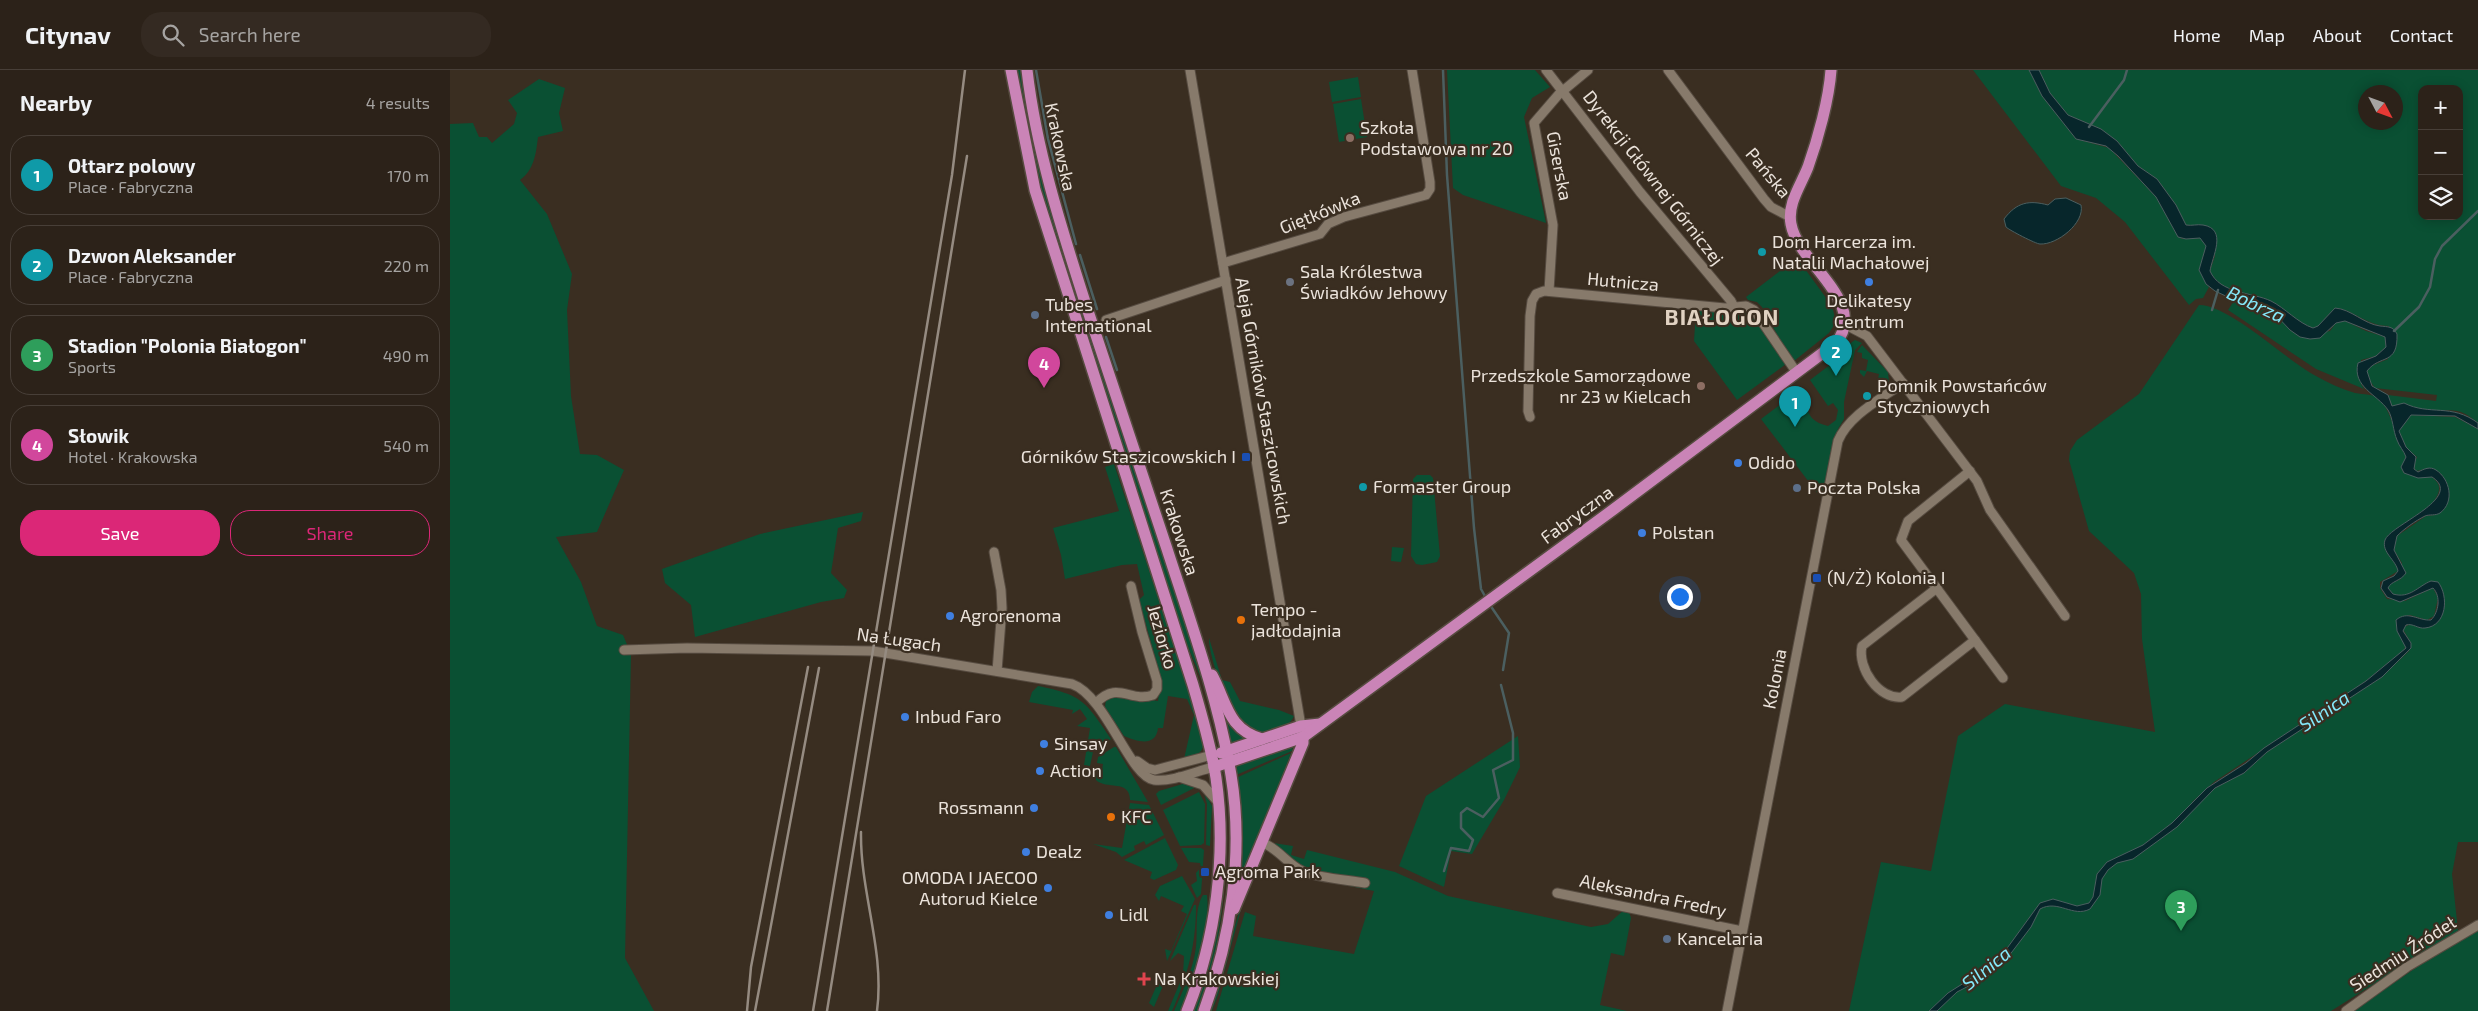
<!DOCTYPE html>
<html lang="en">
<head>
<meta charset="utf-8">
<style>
	body { margin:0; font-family:"Exo 2",sans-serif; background:#342a22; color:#f1f3f6 }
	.controls { position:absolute; right:15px; top:15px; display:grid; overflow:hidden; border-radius:10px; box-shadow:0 2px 12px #0003 }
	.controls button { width:45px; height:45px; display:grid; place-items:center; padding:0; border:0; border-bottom:1px solid #483f38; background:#2c2219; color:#f1f3f6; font:25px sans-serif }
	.compass { position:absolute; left:1908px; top:15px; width:45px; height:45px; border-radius:50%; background:#2c2219; box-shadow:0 2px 12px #0003; rotate:131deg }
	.you { position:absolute; left:1229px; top:526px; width:18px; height:18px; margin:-12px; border:4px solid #fff; border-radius:50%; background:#1a73e8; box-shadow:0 0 0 8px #1a73e833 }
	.badge { display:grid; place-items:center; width:32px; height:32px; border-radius:50%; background:#db2777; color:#fff; font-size:16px; font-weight:700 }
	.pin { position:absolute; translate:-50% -41px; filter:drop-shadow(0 1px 2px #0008) }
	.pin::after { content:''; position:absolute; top:26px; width:18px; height:15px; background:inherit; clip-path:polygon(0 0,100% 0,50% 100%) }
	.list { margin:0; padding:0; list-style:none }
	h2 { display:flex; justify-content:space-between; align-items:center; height:65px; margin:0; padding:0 20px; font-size:21px }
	h2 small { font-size:16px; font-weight:400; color:#a6a4a2 }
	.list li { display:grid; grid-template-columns:32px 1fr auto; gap:15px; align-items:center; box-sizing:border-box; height:80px; margin:0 10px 10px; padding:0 10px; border:1px solid #483f38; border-radius:20px }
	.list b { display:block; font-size:19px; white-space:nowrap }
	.list p { margin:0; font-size:16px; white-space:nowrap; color:#a6a4a2 }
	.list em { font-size:16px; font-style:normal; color:#a6a4a2 }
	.actions { display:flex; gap:10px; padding:15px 20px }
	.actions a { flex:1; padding:11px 0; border:1px solid #db2777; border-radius:20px; text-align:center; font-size:18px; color:#db2777 }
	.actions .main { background:#db2777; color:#fff }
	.icon { flex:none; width:28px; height:28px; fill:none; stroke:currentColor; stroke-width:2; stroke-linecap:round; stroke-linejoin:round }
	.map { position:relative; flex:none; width:2028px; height:941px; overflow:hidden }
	header { display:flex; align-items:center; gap:30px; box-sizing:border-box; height:70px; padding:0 25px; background:#2c2219; border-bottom:1px solid #483f38 }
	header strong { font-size:24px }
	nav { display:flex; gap:28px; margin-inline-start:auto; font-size:18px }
	.search { width:350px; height:45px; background:#342a22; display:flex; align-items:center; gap:12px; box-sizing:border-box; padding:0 18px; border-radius:20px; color:#a6a4a2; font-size:19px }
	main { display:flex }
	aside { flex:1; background:#2c2219 }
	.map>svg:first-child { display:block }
</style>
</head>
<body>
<header>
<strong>Citynav</strong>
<div class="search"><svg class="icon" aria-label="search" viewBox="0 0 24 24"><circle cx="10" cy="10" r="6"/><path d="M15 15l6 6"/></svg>Search here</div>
<nav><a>Home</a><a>Map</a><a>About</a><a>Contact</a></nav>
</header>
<main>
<aside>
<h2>Nearby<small>4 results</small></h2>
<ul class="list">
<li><span class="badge" style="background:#0f9aa8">1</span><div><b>Ołtarz polowy</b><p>Place · Fabryczna</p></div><em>170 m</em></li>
<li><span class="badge" style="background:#0f9aa8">2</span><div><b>Dzwon Aleksander</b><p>Place · Fabryczna</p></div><em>220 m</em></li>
<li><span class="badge" style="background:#2e9e5b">3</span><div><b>Stadion &quot;Polonia Białogon&quot;</b><p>Sports</p></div><em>490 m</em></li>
<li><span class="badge" style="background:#d1479c">4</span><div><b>Słowik</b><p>Hotel · Krakowska</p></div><em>540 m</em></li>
</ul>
<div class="actions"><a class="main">Save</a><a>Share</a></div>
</aside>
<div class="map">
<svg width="2028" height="941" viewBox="0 0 2028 941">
	<rect width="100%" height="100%" fill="#3a2e21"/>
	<!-- green -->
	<g fill="#0a5033" fill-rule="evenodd">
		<polygon points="566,0 572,0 658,319 756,617 770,675 752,611 734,567 590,121"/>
		<polygon points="997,0 1085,0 1100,17 1082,28 1074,47 1096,153 1013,125 1003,118"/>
		<polygon points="1523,0 1579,0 1592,26 1626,69 1659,78 1706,127 1726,163 1732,169 1750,168 1757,176 1752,190 1756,214 1759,217 1753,228 1746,229 1739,235 1675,152 1646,128 1611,116"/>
		<path d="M1589 0H2028V353C2023 349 2017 344 2011 342 1994 337 1969 346 1956 334L1942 336 1938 325 1986 331 1987 325 1925 318 1918 308 1917 301 1919 297 1938 289 1939 256C1916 256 1903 239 1885 238L1868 256 1863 258C1848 253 1835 238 1821 231 1802 222 1770 224 1760 201L1765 186 1753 155H1736L1726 135 1707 109 1688 96 1667 71 1651 59 1618 45 1600 23ZM1972 19H2009V146H1972ZM1916 22H1946V52H1916Z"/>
		<polygon points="908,7 911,27 882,32 879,12"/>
		<path d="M89 9 115 18 109 43 113 61 88 67C86 84 84 100 70 110L97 144 122 204 117 240 121 326 130 384 147 385 174 400 147 462 106 467 131 512 147 556 173 565 181 584 175 888 204 941H0V54L23 53 29 67H37L42 73 64 54 67 43 58 30Z"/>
		<polygon points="911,29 917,67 889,72 883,34"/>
		<polygon points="1347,188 1382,236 1386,252 1379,263 1344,291 1339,286 1312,237 1307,232 1298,230 1296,227"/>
		<polygon points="1784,231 1827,245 1840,260 1850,267 1880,261 1886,253 1895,251 1916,261 1935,267 1936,277 1926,286 1911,290 1911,314 1914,319 1866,299 1778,240"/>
		<path d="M1749 235C1780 235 1837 291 1866 306 1878 313 1892 319 1905 323 1914 325 1923 323 1930 330 1942 342 1945 367 1956 385L1952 400 1954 403C1962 404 1979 404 1984 409 2005 426 1955 455 1942 462L1938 484 1946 494 1948 501 1930 512V518L1937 529 1955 531 1983 518 1988 528 1984 546 1977 550 1960 545 1949 548 1956 575 1954 580 1916 611 1764 712 1742 732 1746 736 1765 718 1794 703 1817 682 1932 607 1959 581 1961 573 1954 561V557L1961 554 1970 558 1993 543 1994 527 1990 515 1978 512C1968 521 1957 528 1943 524L1938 518 1940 514 1951 509 1952 493 1944 480 1947 466 1976 446 1985 445 1993 440 1996 435 1997 413 1990 403 1981 398 1966 401 1963 396 1967 387 1956 377 1949 361 1961 345 2005 347 2028 359V772H2008L2002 804 2008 861 1881 941H1399L1431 792 1481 801 1508 666 1555 634 1705 662 1692 569 1691 524 1684 503 1639 461 1619 390 1620 381 1627 370 1689 324Z"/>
		<polygon points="1246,240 1300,243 1336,294 1287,330 1244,271"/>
		<path d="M1405 270 1412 273 1405 280 1394 332V349L1388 359 1373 424H1368L1311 349 1352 318C1362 332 1349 349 1378 356L1386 350 1388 340 1383 333 1378 336 1360 310 1389 288V281Z"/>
		<polygon points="1412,275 1438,302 1439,313 1433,320 1430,317 1433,317 1434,311 1428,309 1429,304 1417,301 1414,307 1410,303 1410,300 1416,301 1418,290 1412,288 1412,283 1407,282"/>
		<path d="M664 394 751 658C755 679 756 683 734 689L744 645 737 629 718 626 713 658H708C706 677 688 672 674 666L655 637 656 629 666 625 708 631 711 608 689 530 694 525 687 494 672 495 615 509 611 485 603 458 669 441 655 397Z"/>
		<polygon points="967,405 980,405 983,408 990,486 987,492 972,495 966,494 961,486 963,409"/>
		<polygon points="413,442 411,451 388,458 381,503 397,520 394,528 371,532 245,567 241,535 215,513 212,499 310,464"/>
		<polygon points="942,477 954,478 951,492 941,491"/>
		<path d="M759 568 772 610 780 612 790 631 829 640 844 646C840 655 834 657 826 660 813 665 802 663 791 654 779 644 758 584 759 568Z"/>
		<path d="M588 616C633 625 636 632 661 669L643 682 640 696 634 695 640 658 627 656 637 649 630 639 622 644 623 640 579 632 582 622Z"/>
		<polygon points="775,648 796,669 781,674"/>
		<polygon points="1068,666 1070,697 1054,730 1022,784 1001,781 994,817 949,796 976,726"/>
		<polygon points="840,676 843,677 842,681 786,705 785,696"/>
		<path d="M664 677H666L698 732 680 730C680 709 656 720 646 710L645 705 651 706 653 694 647 693 648 687Z"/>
		<polygon points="841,683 829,717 790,808 786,708"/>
		<path d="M771 712H773C779 792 776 864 748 941H743L758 895Z"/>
		<polygon points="736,713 748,716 711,735 706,724 709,721"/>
		<polygon points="753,719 762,736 760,776 756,775 757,734"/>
		<polygon points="749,722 755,734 754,773 751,775 730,776 713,740"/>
		<polygon points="680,733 699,735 714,765 696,775 694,771 684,776 685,780 672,787 666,782 643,774 672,778"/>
		<polygon points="715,768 728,795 726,800 704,810 700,808 702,802 674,790"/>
		<polygon points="823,773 843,776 841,785 854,789 857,780 945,802 998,826 1141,857 1158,854 1174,840 1179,842 1181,848 1174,886 1161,883 1150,935 1177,941 766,941 795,842 806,846 803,866 904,884 924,821 855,807 857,802"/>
		<polygon points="731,778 751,778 754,780 751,824 747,828 741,815 747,811 746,803 751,797 750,793 739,792"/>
		<polygon points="732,806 745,829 717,891 715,879 721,881 737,844 731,841 734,836 711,826 709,831 705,825 710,816"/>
		<polygon points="798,813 768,925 762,941 759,941"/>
		<path d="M753 825H757C761 863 743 905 731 941H724C733 920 743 900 746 877 748 861 744 839 753 825Z"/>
		<path d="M744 835H746C746 875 738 904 722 941H718L733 905 734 886 728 883 720 891Z"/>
		<polygon points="2028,860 2028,941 1903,941 1983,886"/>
		<polygon points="713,901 715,911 704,937 699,933"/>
	</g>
	<!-- water -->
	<g fill="#07262b" stroke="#4b5f60">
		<path d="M1579 0H1589L1600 23 1618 45 1651 59 1667 71 1688 96 1707 109 1726 135 1736 155C1742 156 1747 154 1753 155 1778 159 1762 187 1760 201 1770 224 1802 222 1821 231 1835 238 1848 253 1863 258L1868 256 1885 238C1901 239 1914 254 1930 256 1938 257 1943 256 1947 264 1948 296 1930 284 1917 301L1922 316 1938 325 1942 336 1954 333C1980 346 2001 333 2028 353V359L2005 346 1961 345 1949 361 1956 377 1966 387 1964 399 1968 402C1974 399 1980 396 1986 400 2000 409 2005 432 1990 443 1985 446 1980 444 1975 446 1965 451 1954 459 1947 466L1944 480 1956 503C1951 511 1941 511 1938 518L1943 524C1960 529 1968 516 1981 511L1988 512C1999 526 1997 556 1975 558 1968 559 1963 553 1956 555L1953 561 1961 573V578L1932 607 1817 682 1794 703 1765 718 1727 757 1683 789 1667 793 1658 800 1652 809 1650 825 1640 839C1623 848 1608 829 1590 839L1581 857 1552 895 1536 907 1507 922 1487 941H1479L1498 923 1547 892 1590 833 1603 829 1627 836 1639 833 1643 827 1647 804 1657 792 1693 775 1722 753 1757 718 1796 693 1814 678 1916 611 1956 578 1947 561 1946 550C1958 540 1968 551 1981 550 1989 542 1991 526 1983 518L1950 532 1937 527 1931 518 1933 511 1944 506 1948 501C1946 490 1931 482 1935 470 1940 455 2015 428 1982 407L1968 408 1954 403 1951 397 1956 387C1954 381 1949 376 1947 370 1943 361 1943 348 1938 340 1927 324 1902 317 1908 293L1926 286 1936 277 1935 267 1895 251 1886 253 1870 268 1860 269 1850 267 1840 260 1822 241 1793 234 1765 221 1756 214 1749 200 1756 176 1750 168 1736 169 1728 167 1706 127 1668 86 1656 76 1626 69 1592 26Z"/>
		<path d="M1616 128 1631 135C1635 153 1607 175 1590 174 1586 174 1559 160 1556 157L1554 149C1567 132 1579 130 1598 135L1605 129Z"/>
	</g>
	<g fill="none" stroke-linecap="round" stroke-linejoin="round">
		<!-- stream -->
		<g stroke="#4b5f60" stroke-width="2.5">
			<polyline points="586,0 598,69 626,174"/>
			<polyline points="993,0 997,105 1024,458 1031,519 1036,528"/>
			<polyline points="1639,57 1674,10 1677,0"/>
			<polyline points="630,185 647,239"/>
			<polyline points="1762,240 1768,220"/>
			<polyline points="1944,261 1969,237 1980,217 1985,189 1992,176 2028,141"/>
			<polyline points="656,267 667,300"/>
			<polyline points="1040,535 1059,563 1053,600"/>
			<polyline points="994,801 1001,778 1019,781 1023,770 1011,758 1011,743 1017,738 1033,747 1049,728 1043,700 1063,690 1063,663 1051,615"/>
		</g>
		<!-- minor casing -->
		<g stroke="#564b40" stroke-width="11">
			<g id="minor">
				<polyline points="740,0 852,662"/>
				<polyline points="1096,0 1190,122 1281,231 1284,237"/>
				<polyline points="1218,0 1314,129 1321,137 1340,147"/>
				<polyline points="773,193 870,164 878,154 894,147 976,125 980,119 980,112 962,0"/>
				<polyline points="1099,221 1103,155 1084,53 1109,24 1138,0"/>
				<polyline points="656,250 776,210"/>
				<polyline points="1396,255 1417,266 1527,411 1540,440 1615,546"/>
				<polyline points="1080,347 1078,341 1080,246 1082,231 1086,224 1094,221 1275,238 1296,236 1304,240 1347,303"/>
				<polyline points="1520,401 1458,451 1451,470 1553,608"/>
				<polyline points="544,482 551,520 552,538 547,601"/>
				<path d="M1487 518 1412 576C1407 598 1429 630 1452 627L1525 570"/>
				<path d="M174 580 237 578 423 581 622 614C656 626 680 707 704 710 723 712 746 701 764 697"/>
				<path d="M646 633C668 610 680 633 703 625L707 619V611L692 562 681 516"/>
				<polyline points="687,691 697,698 705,700 762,685"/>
				<polyline points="729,707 753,715 768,732"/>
				<path d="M811 772C828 778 836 793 852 801 868 808 898 810 915 813"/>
				<polyline points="1107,823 1292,861"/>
				<path d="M1277 941 1388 371C1399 345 1431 329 1453 313"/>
				<polyline points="1896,941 1957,897 2028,855"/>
			</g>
		</g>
		<!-- major casing -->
		<g stroke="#564b40" stroke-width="14">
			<g id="major">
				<path d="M561 0 585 120 743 615C752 646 761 676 766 708 777 785 766 869 737 941"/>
				<path d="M577 0C586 79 611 157 635 232 662 315 690 397 717 479 741 553 768 628 781 705 794 783 781 868 754 941"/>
				<path d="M762 605C777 632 777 659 812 669"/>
				<polyline points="771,683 851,656 870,654"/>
				<path d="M764 697 853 667 1164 439 1386 273C1419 232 1348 194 1341 154 1337 134 1351 115 1358 97 1368 69 1379 29 1381 0"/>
				<polyline points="784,839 853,673 853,667"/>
			</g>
		</g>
		<!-- minor -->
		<use href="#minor" stroke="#877a6b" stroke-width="9"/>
		<!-- major -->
		<use href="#major" stroke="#ca84b7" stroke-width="11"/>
		<!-- rail -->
		<g stroke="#958b81" stroke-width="2.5">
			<path d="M411 762C410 823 435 880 427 941"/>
			<polyline points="297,941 301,897 358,597"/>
			<polyline points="305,941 369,598"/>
			<polyline points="363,941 502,105 515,0"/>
			<polyline points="377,941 517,86"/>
		</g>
	</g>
	<!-- markers -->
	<g fill="#8d6e63" stroke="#3a2e21" stroke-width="2">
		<circle cx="900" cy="68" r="5"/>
		<circle cx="1251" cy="316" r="5"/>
	</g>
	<g fill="#0f9aa8" stroke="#3a2e21" stroke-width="2">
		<circle cx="1312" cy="182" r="5"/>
		<circle cx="1417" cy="326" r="5"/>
		<circle cx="913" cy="417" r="5"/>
	</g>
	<circle fill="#6b7280" stroke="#3a2e21" stroke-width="2" cx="840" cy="212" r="5"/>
	<g fill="#3f7fe0" stroke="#3a2e21" stroke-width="2">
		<circle cx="1419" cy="212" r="5"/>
		<circle cx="1288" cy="393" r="5"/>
		<circle cx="1192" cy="463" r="5"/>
		<circle cx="500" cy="546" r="5"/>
		<circle cx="455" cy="647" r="5"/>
		<circle cx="594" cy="674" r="5"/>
		<circle cx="590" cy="701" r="5"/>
		<circle cx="584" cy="738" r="5"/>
		<circle cx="576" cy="782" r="5"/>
		<circle cx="598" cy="818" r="5"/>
		<circle cx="659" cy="845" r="5"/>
	</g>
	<g fill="#5c6f8a" stroke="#3a2e21" stroke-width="2">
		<circle cx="585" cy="245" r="5"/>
		<circle cx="1347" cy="418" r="5"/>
		<circle cx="1217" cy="869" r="5"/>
	</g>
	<g fill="#1a4fb4" stroke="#3a2e21" stroke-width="2">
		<rect x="791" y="382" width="10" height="10" rx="2.5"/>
		<rect x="1362" y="503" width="10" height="10" rx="2.5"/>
		<rect x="750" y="797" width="10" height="10" rx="2.5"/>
	</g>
	<g fill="#e8710a" stroke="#3a2e21" stroke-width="2">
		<circle cx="791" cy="550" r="5"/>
		<circle cx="661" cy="747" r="5"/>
	</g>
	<path fill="#e0444e" stroke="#3a2e21" stroke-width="2" d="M691.5 901.5h5v5h5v5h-5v5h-5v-5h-5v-5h5z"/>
	<g text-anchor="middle" stroke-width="4.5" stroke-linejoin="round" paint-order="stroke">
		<!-- poi labels -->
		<g font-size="18" fill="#ebe3db" stroke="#3a2e21" text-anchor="start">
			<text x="910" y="64">Szkoła<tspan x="910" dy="21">Podstawowa nr 20</tspan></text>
			<text x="1322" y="178">Dom Harcerza im.<tspan x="1322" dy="21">Natalii Machałowej</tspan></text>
			<text x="850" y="208">Sala Królestwa<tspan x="850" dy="21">Świadków Jehowy</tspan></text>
			<text x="1419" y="237" text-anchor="middle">Delikatesy<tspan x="1419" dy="21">Centrum</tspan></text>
			<text x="595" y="241">Tubes<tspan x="595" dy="21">International</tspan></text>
			<text x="1241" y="312" text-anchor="end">Przedszkole Samorządowe<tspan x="1241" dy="21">nr 23 w Kielcach</tspan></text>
			<text x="1427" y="322">Pomnik Powstańców<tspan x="1427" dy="21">Styczniowych</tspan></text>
			<text x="786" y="393" text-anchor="end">Górników Staszicowskich I</text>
			<text x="1298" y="399">Odido</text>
			<text x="923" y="423">Formaster Group</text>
			<text x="1357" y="424">Poczta Polska</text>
			<text x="1202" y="469">Polstan</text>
			<text x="1377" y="514">(N/Ż) Kolonia I</text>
			<text x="801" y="546">Tempo -<tspan x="801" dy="21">jadłodajnia</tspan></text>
			<text x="510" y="552">Agrorenoma</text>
			<text x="465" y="653">Inbud Faro</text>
			<text x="604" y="680">Sinsay</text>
			<text x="600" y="707">Action</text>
			<text x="574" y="744" text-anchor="end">Rossmann</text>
			<text x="671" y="753">KFC</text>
			<text x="586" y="788">Dealz</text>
			<text x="765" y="808">Agroma Park</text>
			<text x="588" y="814" text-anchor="end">OMODA I JAECOO<tspan x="588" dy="21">Autorud Kielce</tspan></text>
			<text x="669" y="851">Lidl</text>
			<text x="1227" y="875">Kancelaria</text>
			<text x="704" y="915">Na Krakowskiej</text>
		</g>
		<!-- street labels -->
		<g font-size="18" fill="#ebe3db" stroke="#3a2e21">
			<text transform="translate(610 77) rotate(78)" y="6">Krakowska</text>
			<text transform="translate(1109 96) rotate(79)" y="6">Giserska</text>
			<text transform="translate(1318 103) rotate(50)" y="6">Pańska</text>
			<text transform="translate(1203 108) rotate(52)" y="6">Dyrekcji Głównej Górniczej</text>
			<text transform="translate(870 143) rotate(-22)" y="6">Giętkówka</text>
			<text transform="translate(1173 212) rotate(5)" y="6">Hutnicza</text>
			<text transform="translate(813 331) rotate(80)" y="6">Aleja Górników Staszicowskich</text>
			<text transform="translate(1127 445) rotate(-36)" y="6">Fabryczna</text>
			<text transform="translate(729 462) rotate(72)" y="6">Krakowska</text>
			<text transform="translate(712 567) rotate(74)" y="6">Jeziorko</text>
			<text transform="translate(449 570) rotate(8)" y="6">Na Ługach</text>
			<text transform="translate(1325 609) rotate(-79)" y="6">Kolonia</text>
			<text transform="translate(1203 826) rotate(12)" y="6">Aleksandra Fredry</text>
			<text transform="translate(1953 884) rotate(-33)" y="6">Siedmiu Źródeł</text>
		</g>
		<!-- water labels -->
		<g font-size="19" font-style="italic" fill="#84e9fa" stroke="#3a2e21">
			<text transform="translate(1806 234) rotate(25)" y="7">Bobrza</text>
			<text transform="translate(1874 641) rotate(-34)" y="7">Silnica</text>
			<text transform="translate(1536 898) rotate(-39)" y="7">Silnica</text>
		</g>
		<!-- district labels -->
		<g font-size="22" font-weight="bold" letter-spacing="1" fill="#e1d2c2" stroke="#3a2e21">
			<text x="1272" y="255">BIAŁOGON</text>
		</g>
	</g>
</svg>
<div class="controls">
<button>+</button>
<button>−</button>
<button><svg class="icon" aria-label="layers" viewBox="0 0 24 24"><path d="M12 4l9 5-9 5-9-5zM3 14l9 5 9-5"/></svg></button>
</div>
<svg class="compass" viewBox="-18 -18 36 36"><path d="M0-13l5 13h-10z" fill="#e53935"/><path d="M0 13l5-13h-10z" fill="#a6a4a2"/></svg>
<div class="you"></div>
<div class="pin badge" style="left:1345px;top:357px;background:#0f9aa8">1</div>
<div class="pin badge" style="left:1386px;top:306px;background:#0f9aa8">2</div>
<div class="pin badge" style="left:1731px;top:861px;background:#2e9e5b">3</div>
<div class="pin badge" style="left:594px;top:318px;background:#d1479c">4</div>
</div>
</main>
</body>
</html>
